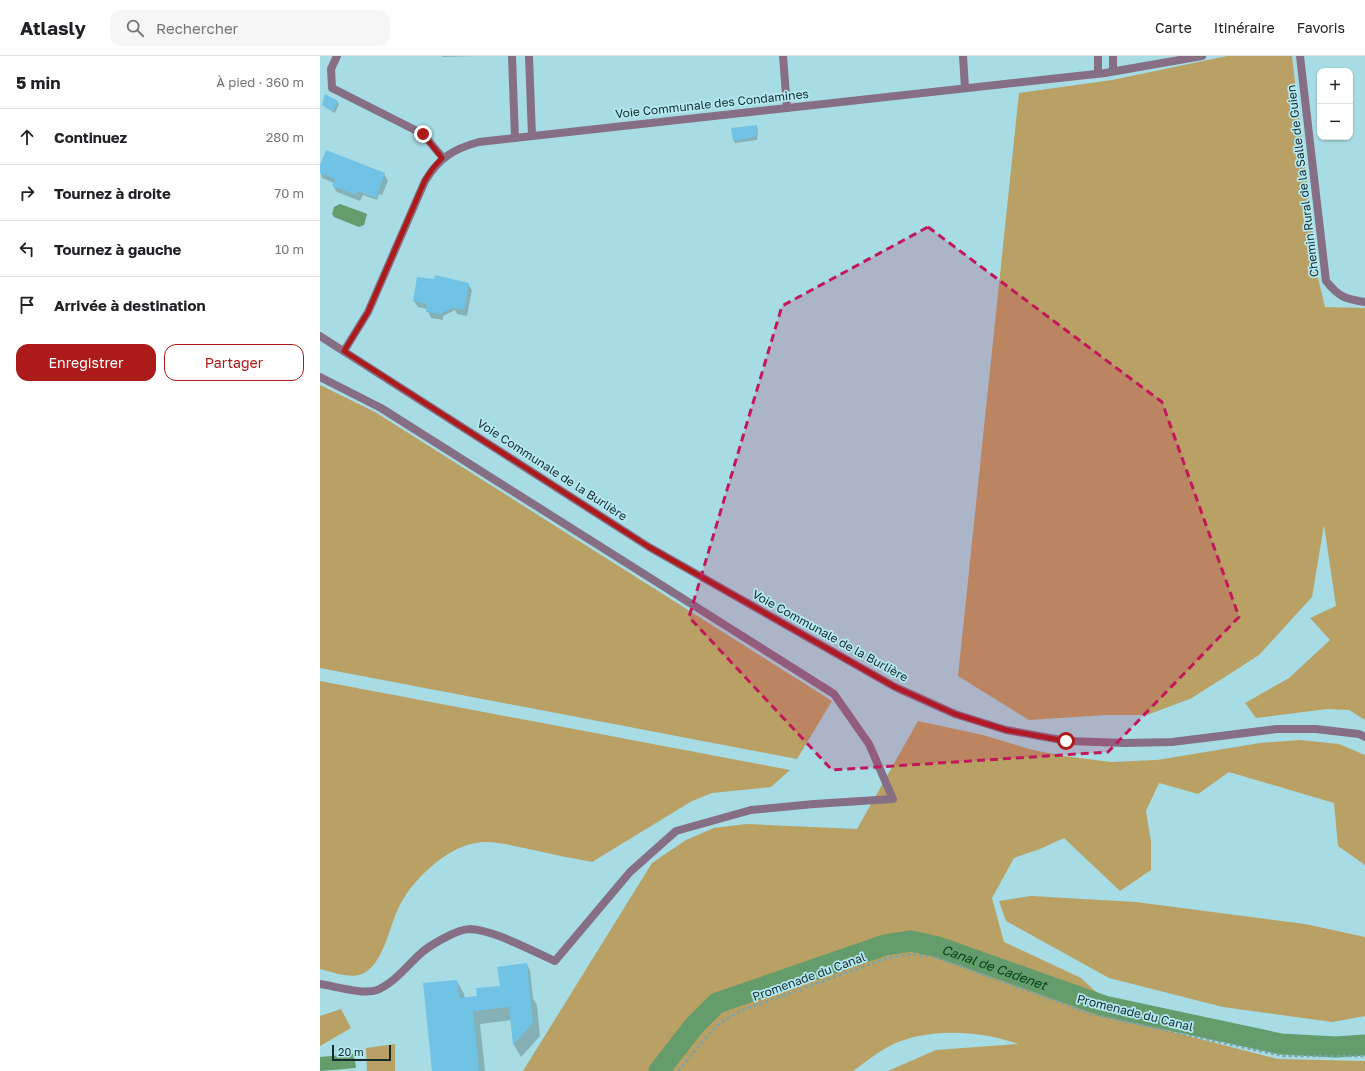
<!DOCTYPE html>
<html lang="fr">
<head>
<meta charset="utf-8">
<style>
	body { margin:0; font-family:"Golos Text",sans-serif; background:#f6f6f6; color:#202124 }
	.controls { position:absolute; right:12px; top:12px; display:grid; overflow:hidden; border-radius:8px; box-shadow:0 1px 3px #0004 }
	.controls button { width:36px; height:36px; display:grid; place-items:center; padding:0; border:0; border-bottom:1px solid #e0e0e0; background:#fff; color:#202124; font:20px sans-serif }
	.scale { position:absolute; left:12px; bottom:10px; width:59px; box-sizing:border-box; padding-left:4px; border:2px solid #152b2e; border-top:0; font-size:11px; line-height:14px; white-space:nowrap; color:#152b2e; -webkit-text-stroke:3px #b4e9f1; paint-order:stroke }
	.stop { position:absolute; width:12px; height:12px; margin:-9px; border:3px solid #ac1a1a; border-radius:50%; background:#fff }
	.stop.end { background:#ac1a1a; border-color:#fff; box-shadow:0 1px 4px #0008 }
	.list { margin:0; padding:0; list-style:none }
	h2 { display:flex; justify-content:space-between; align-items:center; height:52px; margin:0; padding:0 16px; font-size:17px }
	h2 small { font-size:13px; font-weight:400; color:#757577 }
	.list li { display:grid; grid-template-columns:26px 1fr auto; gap:12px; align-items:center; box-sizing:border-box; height:56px; padding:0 16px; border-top:1px solid #e0e0e0 }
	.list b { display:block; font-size:15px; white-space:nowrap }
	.list em { font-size:13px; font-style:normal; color:#757577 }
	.actions { display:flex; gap:8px; padding:12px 16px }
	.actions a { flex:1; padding:9px 0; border:1px solid #ac1a1a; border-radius:12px; text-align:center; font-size:14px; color:#ac1a1a }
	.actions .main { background:#ac1a1a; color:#fff }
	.icon { flex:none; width:22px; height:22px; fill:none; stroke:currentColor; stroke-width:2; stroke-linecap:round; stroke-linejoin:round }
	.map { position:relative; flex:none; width:1045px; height:1015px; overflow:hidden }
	header { display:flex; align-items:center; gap:24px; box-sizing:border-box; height:56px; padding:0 20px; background:#fff; border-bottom:1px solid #e0e0e0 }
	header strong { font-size:19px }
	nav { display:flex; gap:22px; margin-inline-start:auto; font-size:14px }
	.search { width:280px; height:36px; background:#f6f6f6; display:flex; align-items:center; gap:10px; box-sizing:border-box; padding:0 14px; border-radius:12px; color:#757577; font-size:15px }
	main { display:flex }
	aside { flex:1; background:#fff }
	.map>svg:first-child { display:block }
</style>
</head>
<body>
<header>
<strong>Atlasly</strong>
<div class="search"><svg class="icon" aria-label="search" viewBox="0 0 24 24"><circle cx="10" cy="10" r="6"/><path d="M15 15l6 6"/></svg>Rechercher</div>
<nav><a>Carte</a><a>Itinéraire</a><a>Favoris</a></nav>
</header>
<main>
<aside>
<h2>5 min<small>À pied · 360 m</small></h2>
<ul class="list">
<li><svg class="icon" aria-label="ahead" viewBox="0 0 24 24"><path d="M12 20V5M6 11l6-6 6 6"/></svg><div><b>Continuez</b></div><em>280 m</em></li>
<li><svg class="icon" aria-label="right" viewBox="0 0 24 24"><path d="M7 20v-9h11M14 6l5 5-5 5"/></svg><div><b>Tournez à droite</b></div><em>70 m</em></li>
<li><svg class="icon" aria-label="left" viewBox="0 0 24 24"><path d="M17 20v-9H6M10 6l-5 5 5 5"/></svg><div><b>Tournez à gauche</b></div><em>10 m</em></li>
<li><svg class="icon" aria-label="arrive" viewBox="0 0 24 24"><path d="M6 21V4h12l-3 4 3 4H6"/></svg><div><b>Arrivée à destination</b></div></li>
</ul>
<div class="actions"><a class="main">Enregistrer</a><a>Partager</a></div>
</aside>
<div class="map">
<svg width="1045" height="1015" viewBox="0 0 1045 1015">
	<rect width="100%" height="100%" fill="#a7dce4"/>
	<!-- green -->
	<g fill="#b9a064">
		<polygon points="907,0 972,0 998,222 1005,251 1045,252 1045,664 1029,654 1007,653 936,662 925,647 969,622 1010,584 990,562 1016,550 1004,469 992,541 939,599 872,642 827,659 787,659 709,664 638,620 699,37 792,24"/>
		<polygon points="0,329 55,356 512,645 477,703 0,612"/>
		<path d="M0 625 470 714 451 731 392 737 372 745 272 806C250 802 227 797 204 792 189 789 171 784 156 787 126 791 90 826 78 853 69 872 63 909 42 918 30 923 12 916 0 913Z"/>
		<path d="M598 665 663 679 713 694 744 700 791 706 837 704 940 687 980 684 1019 688 1045 699V809L1018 790 1014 747 909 716 878 738 839 727 826 755 831 786V814L800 835 744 782 720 793 694 802 672 842 684 886 761 922 806 964 958 1003 1045 1005V1015H568L616 994 698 988C659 974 603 971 566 992 555 998 544 1007 533 1015H203L332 807 366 784 394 772 426 768 537 773Z"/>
		<polygon points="711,840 816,846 985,868 1045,881 1045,960 1012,966 903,951 789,922 686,865 679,845"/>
		<polygon points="21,953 31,972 0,990 0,960"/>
		<polygon points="75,988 75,1015 47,1015 46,992"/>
	</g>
	<!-- water -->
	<g fill="#649c6b">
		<polygon points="20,148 45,157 47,158 44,169 39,171 14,161 12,158 14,151"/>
		<polygon points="34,998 36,1012 0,1015 0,1001"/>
	</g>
	<!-- shadow -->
	<g fill="#0003">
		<polygon points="122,0 156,0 123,1"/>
		<polygon points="17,45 19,48 15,57 5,51 3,48"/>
		<polygon points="436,70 438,73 437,84 415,87 414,85"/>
		<polygon points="0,111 64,118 68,125 62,139 59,138 57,144 43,139 40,145 17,136 13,130 14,127 2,122"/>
		<polygon points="148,228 152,234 147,260 137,258 135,254 123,260 123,264 111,262 107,253 98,251 94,245"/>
		<polygon points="207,908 210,915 213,942 217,949 220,980 201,1001 194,989 191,964 160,968 165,1015 113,1015 137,925 144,938 145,943 158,941 181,931"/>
	</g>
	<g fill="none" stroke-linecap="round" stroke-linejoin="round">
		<!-- canal -->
		<path stroke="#649c6b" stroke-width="21" id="s1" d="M339 1015 374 970 397 947 565 889 591 885 618 891 784 950 961 988 1016 991 1045 989"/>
	</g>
	<!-- building -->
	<g fill="#71c3e6">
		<polygon points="5,38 18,45 13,55 2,49"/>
		<polygon points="437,69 436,81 413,85 411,72"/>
		<polygon points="6,94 65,117 56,142 38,135 36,139 12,130 15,123 0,117 0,109"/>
		<polygon points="115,219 149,227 144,254 133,252 120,258 106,256 107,248 93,245 97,221 114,223"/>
		<polygon points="207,907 213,967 193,989 189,951 153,955 159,1015 112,1015 103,927 137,924 139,942 157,940 156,932 180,930 177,911"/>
	</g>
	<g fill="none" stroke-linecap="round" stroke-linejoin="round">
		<!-- path -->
		<polyline stroke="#79a4ab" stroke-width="2.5" stroke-dasharray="3 3" stroke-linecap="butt" points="358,1015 396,970 420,955 568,902 592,898 617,902 771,958 963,1000 1045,1000"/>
		<!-- service -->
		<g stroke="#866f85" stroke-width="8">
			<polyline points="17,0 11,13 12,32 103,78 123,102"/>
			<polyline points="192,0 195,82"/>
			<polyline points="209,0 212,80"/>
			<polyline points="463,0 467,52"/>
			<polyline points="643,0 645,32"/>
			<polyline points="778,0 778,17"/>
			<polyline points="793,0 793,15"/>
			<path d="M0 321 61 352 514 638 549 688 573 743 494 748 431 754 356 775 310 816 235 905C212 895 174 874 150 873 137 873 108 890 99 899 86 911 74 927 57 934 43 939 15 930 0 928"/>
		</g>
		<!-- minor -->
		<g stroke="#866f85" stroke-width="8">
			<path d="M980 0 1006 225C1019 241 1025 243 1045 246"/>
			<polyline points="0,280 329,491 575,631 635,658 686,674 747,685 806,687 852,686 957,673 996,673 1039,678 1045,681"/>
			<path d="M24 295 48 256 105 125C119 102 133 93 159 86L785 17 882 0"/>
		</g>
	</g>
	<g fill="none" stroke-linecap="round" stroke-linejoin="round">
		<!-- route -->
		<polyline stroke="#ac1a1a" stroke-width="5" points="103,78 122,102 113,112 105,124 48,256 24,295 329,491 575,631 635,658 686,674 746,685"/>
	</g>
	<!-- marked area -->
	<path fill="#c2185b" fill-opacity="0.2" stroke="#c2185b" stroke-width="3" stroke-dasharray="8 5" stroke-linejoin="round" d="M608 171 842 346 919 561 788 696 512 714 369 561 462 250Z"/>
	<g text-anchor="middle" stroke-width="3.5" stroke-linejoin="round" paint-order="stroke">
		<!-- street labels -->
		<g font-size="12" fill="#152b2e" stroke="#b4e9f1">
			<text transform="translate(392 48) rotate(-6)" y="4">Voie Communale des Condamines</text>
			<text transform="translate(983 125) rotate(-97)" y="4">Chemin Rural de la Salle de Guien</text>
			<text transform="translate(232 414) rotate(33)" y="4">Voie Communale de la Burlière</text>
			<text transform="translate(510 580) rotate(29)" y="4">Voie Communale de la Burlière</text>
			<text transform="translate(489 921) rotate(-20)" y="4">Promenade du Canal</text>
			<text transform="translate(815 957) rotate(14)" y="4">Promenade du Canal</text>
		</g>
		<!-- water labels -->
		<g font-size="13" font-style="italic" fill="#044718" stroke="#b4e9f1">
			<text dy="5" stroke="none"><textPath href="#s1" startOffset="381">Canal de Cadenet</textPath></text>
		</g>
	</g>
</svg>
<div class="controls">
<button>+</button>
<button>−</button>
</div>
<div class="scale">20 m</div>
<div class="stop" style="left:746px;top:685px"></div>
<div class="stop end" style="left:103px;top:78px"></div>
</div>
</main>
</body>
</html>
